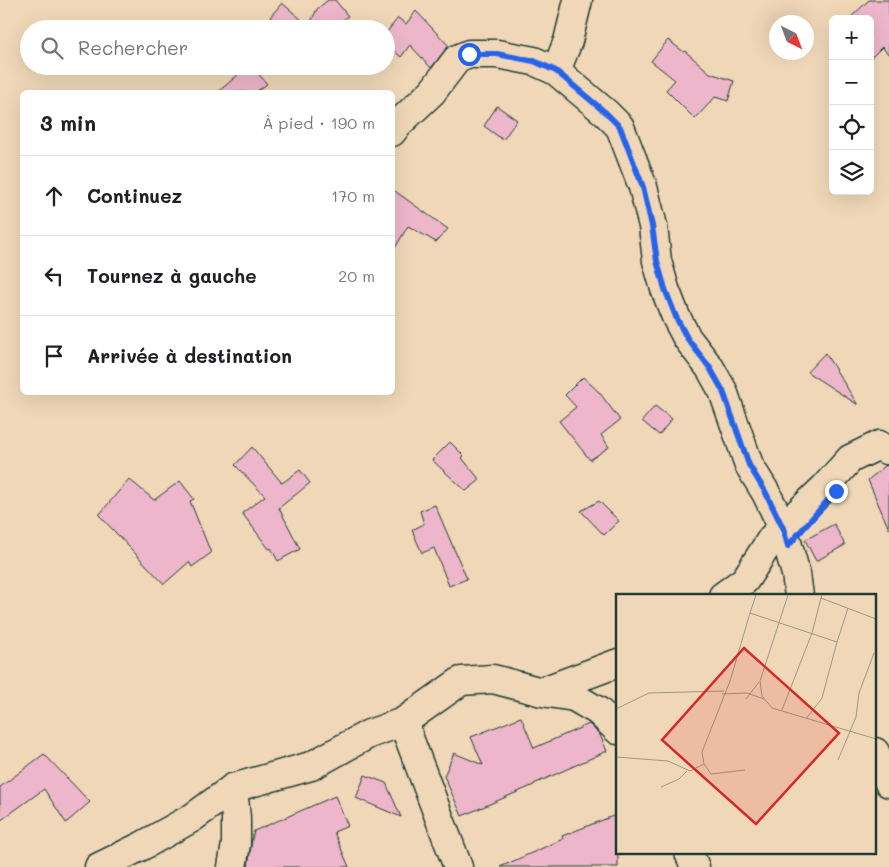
<!DOCTYPE html>
<html lang="fr">
<head>
<meta charset="utf-8">
<style>
	body { margin:0; font-family:Mali,sans-serif; background:#f6f6f6; color:#202124 }
	.controls { position:absolute; right:15px; top:15px; display:grid; overflow:hidden; border-radius:8px; box-shadow:0 5px 20px #0002 }
	.controls button { width:45px; height:45px; display:grid; place-items:center; padding:0; border:0; border-bottom:1px solid #e0e0e0; background:#fff; color:#202124; font:25px sans-serif }
	.compass { position:absolute; left:769px; top:15px; width:45px; height:45px; border-radius:50%; background:#fff; box-shadow:0 5px 20px #0002; rotate:138deg }
	.stop { position:absolute; width:15px; height:15px; margin:-11px; border:4px solid #2563eb; border-radius:50%; background:#fff }
	.stop.end { background:#2563eb; border-color:#fff; box-shadow:0 1px 5px #0008 }
	.list { margin:0; padding:0; list-style:none }
	h2 { display:flex; justify-content:space-between; align-items:center; height:65px; margin:0; padding:0 20px; font-size:21px }
	h2 small { font-size:16px; font-weight:400; color:#757577 }
	.list li { display:grid; grid-template-columns:32px 1fr auto; gap:15px; align-items:center; box-sizing:border-box; height:80px; padding:0 20px; border-top:1px solid #e0e0e0 }
	.list b { display:block; font-size:19px; white-space:nowrap }
	.list em { font-size:16px; font-style:normal; color:#757577 }
	.icon { flex:none; width:28px; height:28px; fill:none; stroke:currentColor; stroke-width:2; stroke-linecap:round; stroke-linejoin:round }
	.map { position:relative; flex:none; width:889px; height:867px; overflow:hidden }
	.search { position:absolute; background:#fff; box-shadow:0 5px 20px #0002; left:20px; top:20px; width:375px; height:55px; display:flex; align-items:center; gap:12px; box-sizing:border-box; padding:0 18px; border-radius:28px; color:#757577; font-size:19px }
	.panel { position:absolute; background:#fff; box-shadow:0 5px 20px #0002; left:20px; top:90px; width:375px; height:305px; border-radius:8px }
	.map>svg:first-child { display:block }
</style>
</head>
<body>
<div class="map">
<svg width="889" height="867" viewBox="0 0 889 867">
	<rect width="100%" height="100%" fill="#f0d7b8"/>
	<filter id="ink" filterUnits="userSpaceOnUse"><feTurbulence type="fractalNoise" baseFrequency=".02" numOctaves="2"/><feDisplacementMap in="SourceGraphic" scale="10" xChannelSelector="R" yChannelSelector="G"/><feConvolveMatrix kernelMatrix="1 2 1 2 8 2 1 2 1" color-interpolation-filters="sRGB"/></filter>
	<g filter="url(#ink)">
		<!-- building -->
		<g fill="#eeb6cb" stroke="#1f3d34">
			<polygon points="328,0 335,0 348,16 332,29 284,29 270,17 282,3 309,26 317,9"/>
			<polygon points="869,0 889,0 889,55 882,47 870,59 870,19 849,19"/>
			<polygon points="416,11 449,46 445,50 431,68 410,45 401,57 386,44 386,33 398,18 406,24"/>
			<polygon points="668,40 684,52 685,51 710,73 734,81 728,101 715,97 695,119 666,90 675,80 651,61"/>
			<polygon points="248,66 252,66 267,84 256,92 218,92"/>
			<polygon points="497,106 517,120 503,140 484,126"/>
			<polygon points="392,189 448,229 436,242 408,226 392,253"/>
			<polygon points="825,353 858,405 807,372"/>
			<polygon points="583,377 599,392 620,420 601,435 609,447 590,460 559,421 576,407 565,395"/>
			<polygon points="655,406 672,419 659,435 642,421"/>
			<polygon points="450,442 464,456 462,458 480,480 466,491 432,460"/>
			<polygon points="252,447 282,483 300,470 310,483 279,508 300,549 278,561 271,548 269,549 242,513 265,496 235,465"/>
			<polygon points="889,465 889,529 868,480 885,466"/>
			<polygon points="129,479 154,500 180,481 194,499 190,501 211,553 192,567 189,562 164,584 99,515"/>
			<polygon points="599,501 619,521 604,535 581,511"/>
			<polygon points="435,505 467,579 449,586 434,548 422,553 412,530 424,524 420,511"/>
			<polygon points="834,524 845,545 816,561 805,540"/>
			<polygon points="521,717 534,748 589,724 600,735 607,751 534,784 534,785 462,816 444,776 454,753 483,765 471,737"/>
			<polygon points="44,754 90,802 66,823 44,789 0,821 0,787"/>
			<polygon points="365,775 386,783 401,817 356,798"/>
			<polygon points="335,796 348,826 334,832 349,867 248,867 252,839 254,831"/>
			<polygon points="618,814 618,867 500,867 563,839 562,836"/>
		</g>
		<g fill="none" stroke-linecap="round" stroke-linejoin="round">
			<!-- minor casing -->
			<g stroke="#1f3d34" stroke-width="31">
				<g id="minor">
					<polyline points="556,71 568,41 578,0"/>
					<polyline points="392,132 398,124 432,92 457,59 469,54 497,54 534,61 556,71 606,113 620,127 643,187 653,226 657,261 665,289 676,317 687,338 710,368 723,391 749,465 766,493 783,528 796,574 799,596"/>
					<polyline points="723,596 745,580 772,538 824,488 850,459 879,445 886,450"/>
					<polyline points="543,691 618,663"/>
					<polyline points="403,722 458,867"/>
					<polyline points="875,752 889,783"/>
					<polyline points="689,853 695,867"/>
					<polyline points="99,867 142,846 192,818 233,788 311,766 369,734 403,722 461,681 493,679 542,692 574,697 598,711 618,730"/>
					<polyline points="232,867 236,844 236,818 233,788"/>
				</g>
			</g>
			<!-- minor -->
			<use href="#minor" stroke="#f0d7b8" stroke-width="28"/>
		</g>
	</g>
	<g fill="none" stroke-linecap="round" stroke-linejoin="round" filter="url(#ink)">
		<!-- route -->
		<polyline stroke="#2563eb" stroke-width="6" points="469,54 497,54 534,61 556,71 606,113 620,127 643,187 652,226 657,261 665,289 676,317 687,338 710,368 723,391 749,465 766,493 783,528 788,546 836,491"/>
	</g>
	<!-- overview -->
	<g transform="translate(616 594)">
		<rect width="260" height="260" fill="#f0d7b8"/>
		<path fill="none" stroke="#9c9983" stroke-width="1" d="M140 1 134 19 221 48 232 14M172 1 144 87 146 102 156 114 260 145M206 1 205 4 260 25M106 100 131 99 148 105M130 105 143 88M0 115 33 99 108 97M166 116 196 39 205 4M190 125 206 104 221 48M0 163 52 167 74 177 88 170M222 166 240 123 243 99 258 59M129 176 95 180 88 170 86 158 114 87 134 19M45 193 63 185 71 177"/>
		<path fill="#d62828" fill-opacity="0.15" stroke="#d62828" stroke-width="2.5" d="M128 54 223 139 140 230 46 146Z"/>
		<rect width="260" height="260" fill="none" stroke="#1f3d34" stroke-width="2.5"/>
	</g>
</svg>
<div class="controls">
<button>+</button>
<button>−</button>
<button><svg class="icon" aria-label="locate" viewBox="0 0 24 24"><circle cx="12" cy="12" r="6"/><path d="M12 2v4M12 18v4M2 12h4M18 12h4"/></svg></button>
<button><svg class="icon" aria-label="layers" viewBox="0 0 24 24"><path d="M12 4l9 5-9 5-9-5zM3 14l9 5 9-5"/></svg></button>
</div>
<svg class="compass" viewBox="-18 -18 36 36"><path d="M0-13l5 13h-10z" fill="#e53935"/><path d="M0 13l5-13h-10z" fill="#757577"/></svg>
<div class="stop" style="left:469px;top:54px"></div>
<div class="stop end" style="left:836px;top:491px"></div>
<div class="search"><svg class="icon" aria-label="search" viewBox="0 0 24 24"><circle cx="10" cy="10" r="6"/><path d="M15 15l6 6"/></svg>Rechercher</div>
<section class="panel">
<h2>3 min<small>À pied · 190 m</small></h2>
<ul class="list">
<li><svg class="icon" aria-label="ahead" viewBox="0 0 24 24"><path d="M12 20V5M6 11l6-6 6 6"/></svg><div><b>Continuez</b></div><em>170 m</em></li>
<li><svg class="icon" aria-label="left" viewBox="0 0 24 24"><path d="M17 20v-9H6M10 6l-5 5 5 5"/></svg><div><b>Tournez à gauche</b></div><em>20 m</em></li>
<li><svg class="icon" aria-label="arrive" viewBox="0 0 24 24"><path d="M6 21V4h12l-3 4 3 4H6"/></svg><div><b>Arrivée à destination</b></div></li>
</ul>
</section>
</div>
</body>
</html>
